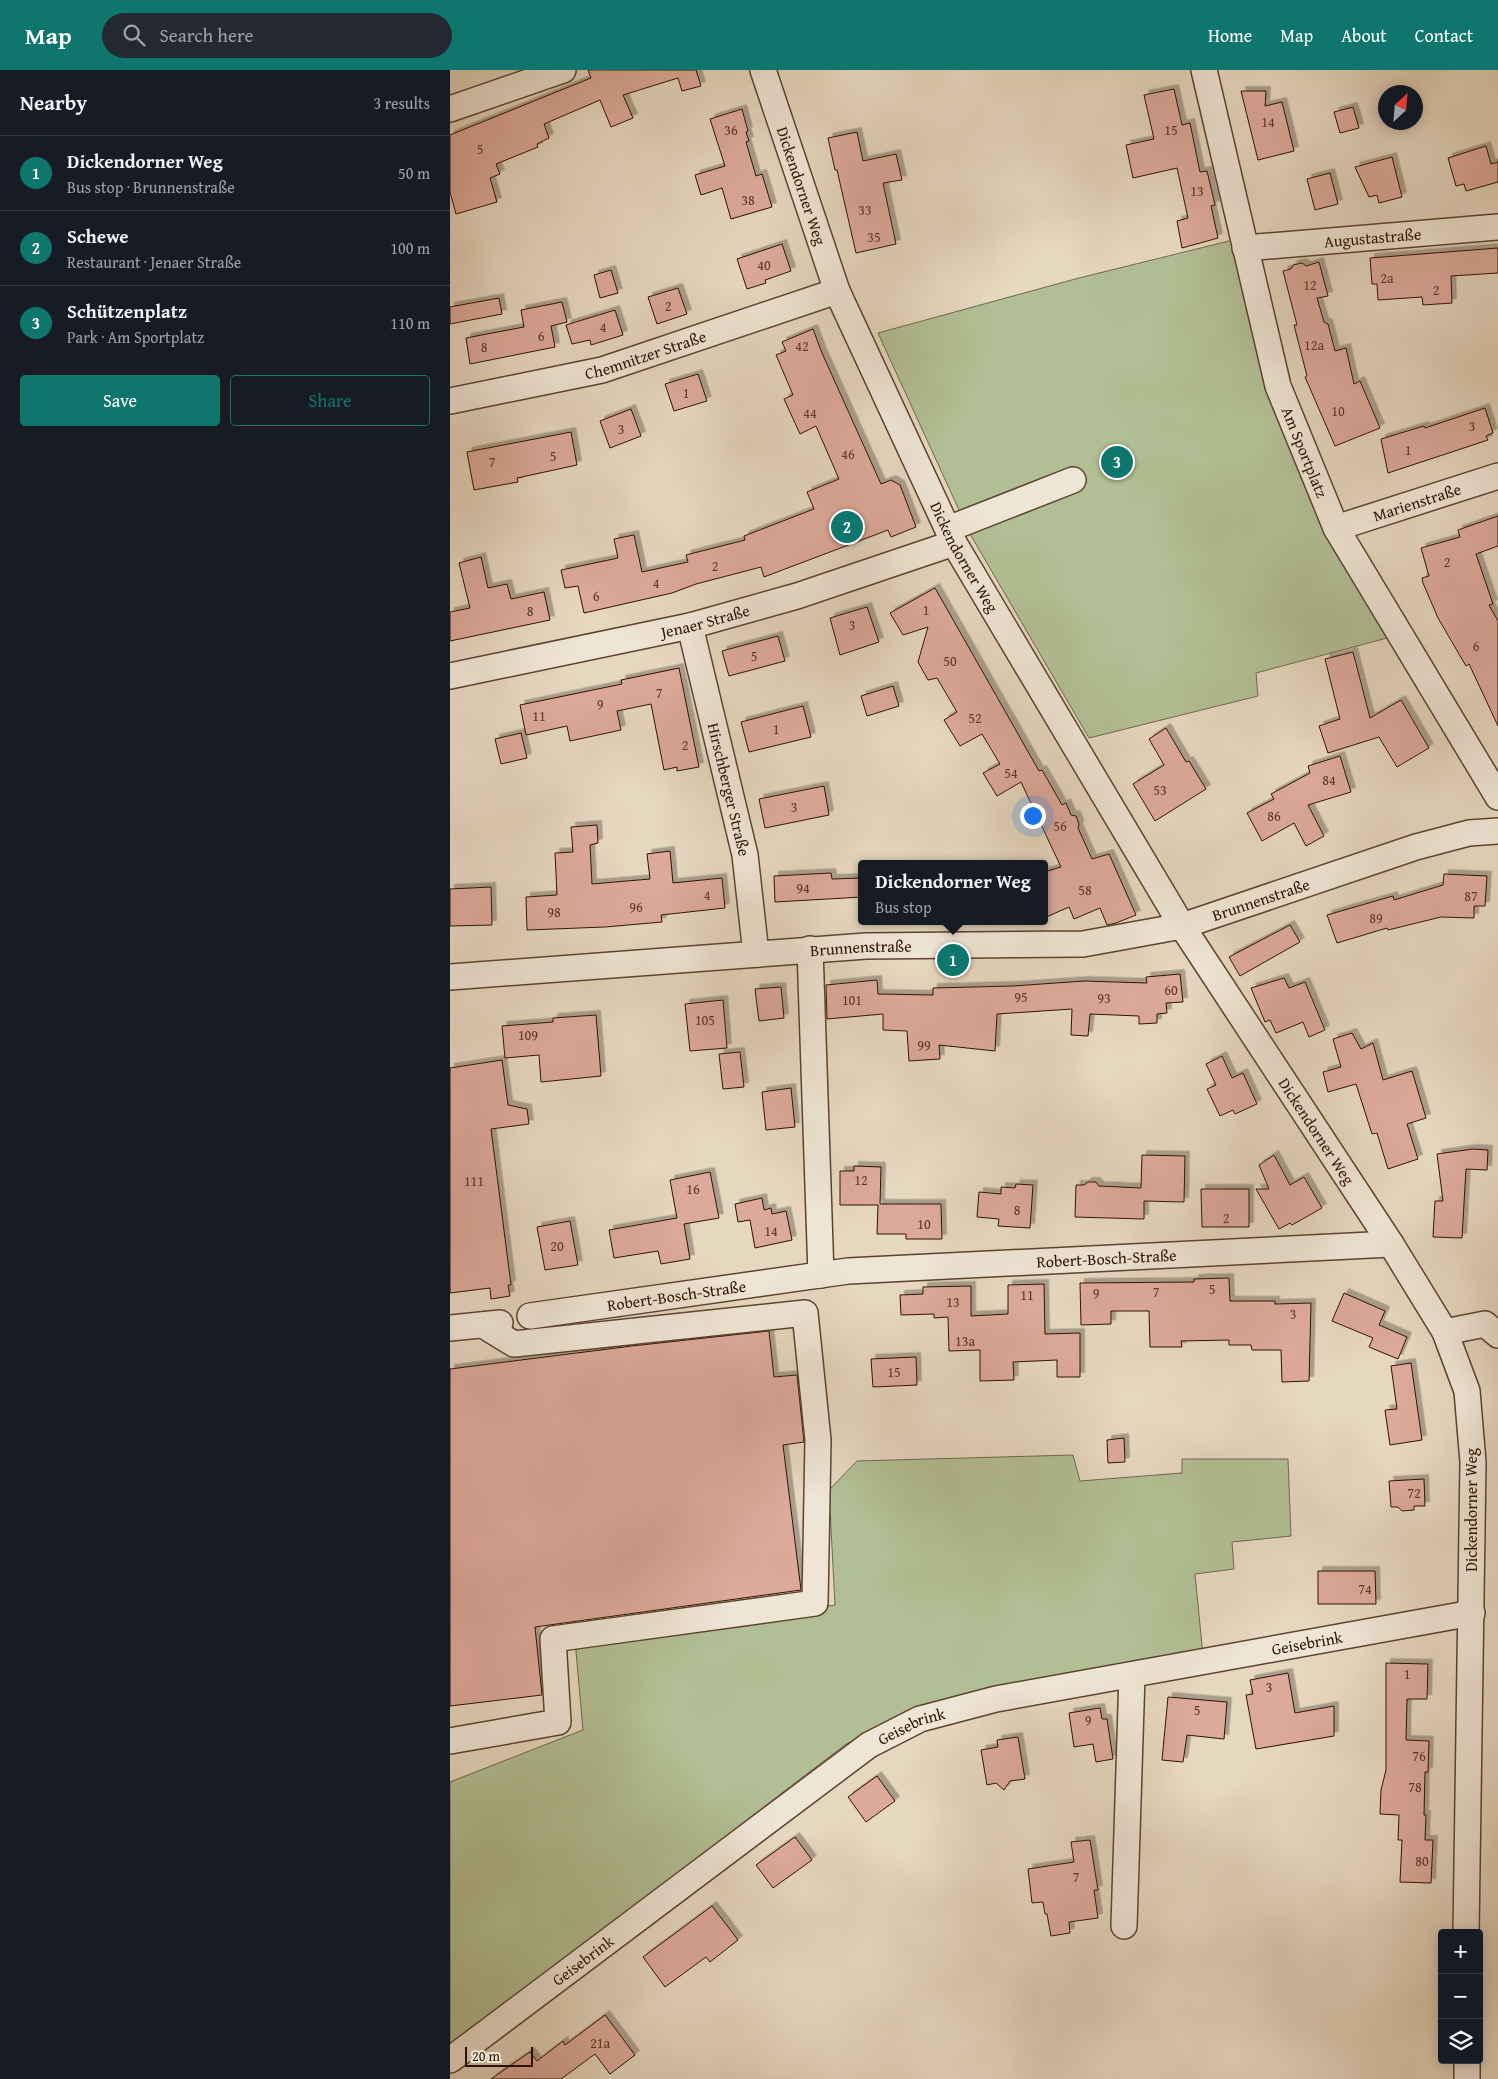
<!DOCTYPE html>
<html lang="en">
<head>
<meta charset="utf-8">
<style>
	body { margin:0; font-family:"Gentium Book Plus",serif; background:#242831; color:#f1f3f6 }
	.controls { position:absolute; right:15px; bottom:15px; display:grid; overflow:hidden; border-radius:5px; box-shadow:0 2px 12px #0003 }
	.controls button { width:45px; height:45px; display:grid; place-items:center; padding:0; border:0; border-bottom:1px solid #363941; background:#171b24; color:#f1f3f6; font:25px sans-serif }
	.compass { position:absolute; left:928px; top:15px; width:45px; height:45px; border-radius:50%; background:#171b24; box-shadow:0 2px 12px #0003; rotate:26deg }
	.scale { position:absolute; left:15px; bottom:12px; width:68px; box-sizing:border-box; padding-left:5px; border:2px solid #2e1200; border-top:0; font-size:14px; line-height:18px; white-space:nowrap; color:#2e1200; -webkit-text-stroke:4px #efe5d5; paint-order:stroke }
	.you { position:absolute; left:582px; top:745px; width:18px; height:18px; margin:-12px; border:4px solid #fff; border-radius:50%; background:#1a73e8; box-shadow:0 0 0 8px #1a73e833 }
	.badge { display:grid; place-items:center; width:32px; height:32px; border-radius:50%; background:#0f766e; color:#fff; font-size:16px; font-weight:700 }
	.pin { position:absolute; translate:-50% -50%; border:2px solid #fff; box-shadow:0 1px 5px #0006 }
	.popup { position:absolute; left:408px; top:790px; width:190px; height:65px; box-sizing:border-box; display:grid; place-content:center; border-radius:5px; background:#171b24; filter:drop-shadow(0 1px 4px #0005); font-size:16px; white-space:nowrap; color:#9ea1a6 }
	.popup b { font-size:19px; color:#f1f3f6 }
	.popup::after { content:''; position:absolute; left:50%; top:100%; margin-left:-10px; border:10px solid transparent; border-top-color:#171b24 }
	.list { margin:0; padding:0; list-style:none }
	h2 { display:flex; justify-content:space-between; align-items:center; height:65px; margin:0; padding:0 20px; font-size:21px }
	h2 small { font-size:16px; font-weight:400; color:#9ea1a6 }
	.list li { display:grid; grid-template-columns:32px 1fr auto; gap:15px; align-items:center; box-sizing:border-box; height:75px; padding:0 20px; border-top:1px solid #363941 }
	.list b { display:block; font-size:19px; white-space:nowrap }
	.list p { margin:0; font-size:16px; white-space:nowrap; color:#9ea1a6 }
	.list em { font-size:16px; font-style:normal; color:#9ea1a6 }
	.actions { display:flex; gap:10px; padding:15px 20px }
	.actions a { flex:1; padding:11px 0; border:1px solid #0f766e; border-radius:5px; text-align:center; font-size:18px; color:#0f766e }
	.actions .main { background:#0f766e; color:#fff }
	.icon { flex:none; width:28px; height:28px; fill:none; stroke:currentColor; stroke-width:2; stroke-linecap:round; stroke-linejoin:round }
	.map { position:relative; flex:none; width:1048px; height:2009px; overflow:hidden }
	header { display:flex; align-items:center; gap:30px; box-sizing:border-box; height:70px; padding:0 25px; background:#0f766e; color:#fff }
	header strong { font-size:24px }
	nav { display:flex; gap:28px; margin-inline-start:auto; font-size:18px }
	.search { width:350px; height:45px; background:#242831; display:flex; align-items:center; gap:12px; box-sizing:border-box; padding:0 18px; border-radius:28px; color:#9ea1a6; font-size:19px }
	main { display:flex }
	aside { flex:1; background:#171b24 }
	.map>svg:first-child { display:block }
</style>
</head>
<body>
<header>
<strong>Map</strong>
<div class="search"><svg class="icon" aria-label="search" viewBox="0 0 24 24"><circle cx="10" cy="10" r="6"/><path d="M15 15l6 6"/></svg>Search here</div>
<nav><a>Home</a><a>Map</a><a>About</a><a>Contact</a></nav>
</header>
<main>
<aside>
<h2>Nearby<small>3 results</small></h2>
<ul class="list">
<li><span class="badge">1</span><div><b>Dickendorner Weg</b><p>Bus stop · Brunnenstraße</p></div><em>50 m</em></li>
<li><span class="badge">2</span><div><b>Schewe</b><p>Restaurant · Jenaer Straße</p></div><em>100 m</em></li>
<li><span class="badge">3</span><div><b>Schützenplatz</b><p>Park · Am Sportplatz</p></div><em>110 m</em></li>
</ul>
<div class="actions"><a class="main">Save</a><a>Share</a></div>
</aside>
<div class="map">
<svg width="1048" height="2009" viewBox="0 0 1048 2009">
	<defs>
		<filter id="shadow"><feDropShadow dx="4.5" dy="-4.5" stdDeviation="0" flood-color="#0004"/></filter>
	</defs>
	<rect width="100%" height="100%" fill="#e6d7bf"/>
	<filter id="stains"><feTurbulence type="fractalNoise" baseFrequency=".004" numOctaves="4"/><feColorMatrix values="0 0 0 0 .2 0 0 0 0 .09 0 0 0 0 .02 0 0 0 .5 -.17"/></filter>
	<radialGradient id="worn" r=".72"><stop offset=".6" stop-color="#630" stop-opacity="0"/><stop offset="1" stop-color="#630" stop-opacity=".3"/></radialGradient>
	<!-- green -->
	<g fill="#b2bf94" stroke="#70684a">
		<polygon points="787,169 878,462 937,568 806,603 808,626 639,668 520,464 428,263 629,208"/>
		<polygon points="623,1385 630,1411 732,1403 732,1389 838,1389 841,1466 782,1472 784,1499 745,1504 753,1586 461,1642 396,1674 0,1977 0,1712 133,1660 125,1570 385,1535 379,1420 407,1391"/>
	</g>
	<!-- building -->
	<g fill="#dda99a" stroke="#2e1200" filter="url(#shadow)">
		<polygon points="138,0 246,0 251,16 232,21 228,8 173,25 183,48 161,57 150,30 94,54 99,68 87,74 88,77 46,94 50,104 40,108 47,132 6,144 0,122 0,65 141,8"/>
		<polygon points="724,19 732,55 740,53 750,102 757,101 765,135 761,136 768,168 732,178 727,151 738,148 727,98 683,108 676,75 704,69 694,25"/>
		<polygon points="791,21 816,21 815,36 832,32 844,81 808,90"/>
		<polygon points="903,37 909,58 890,63 884,42"/>
		<polygon points="292,39 298,61 296,62 299,71 296,72 306,106 312,104 322,137 281,149 272,118 251,125 245,105 275,96 260,49"/>
		<polygon points="407,62 413,91 446,84 452,110 433,113 446,174 406,183 387,100 385,100 378,68"/>
		<polygon points="1036,76 1041,94 1048,92 1048,112 1016,121 1014,114 1006,116 998,88"/>
		<polygon points="942,87 952,127 929,133 927,125 919,127 905,97"/>
		<polygon points="880,103 888,134 865,140 857,109"/>
		<polygon points="332,174 341,201 315,210 316,213 297,219 287,189"/>
		<polygon points="1048,178 1048,203 1001,206 1002,233 973,235 972,227 928,230 927,214 922,214 920,188"/>
		<polygon points="869,192 878,226 867,228 874,252 878,254 885,281 896,278 904,314 910,311 930,358 885,376 855,307 857,306 844,255 847,255 833,201 841,199 843,195 852,193 856,196"/>
		<polygon points="161,200 168,223 150,228 144,205"/>
		<polygon points="228,218 237,244 207,254 198,227"/>
		<polygon points="49,228 52,244 0,254 0,237"/>
		<polygon points="112,232 117,252 101,256 105,277 20,294 16,268 74,257 71,240"/>
		<polygon points="165,240 173,265 141,275 140,270 122,274 116,255"/>
		<polygon points="363,259 372,283 431,414 441,410 450,415 466,457 441,467 438,460 314,507 311,497 246,514 222,523 134,543 128,516 115,518 111,500 168,488 164,469 184,465 192,502 238,492 236,485 295,470 294,466 364,439 357,422 389,409 366,356 350,364 334,329 343,325 326,285 336,281 332,272"/>
		<polygon points="248,304 257,331 224,341 215,314"/>
		<polygon points="1035,338 1043,363 1036,366 1038,370 938,403 931,369 974,356 975,358"/>
		<polygon points="181,339 191,366 160,378 150,351"/>
		<polygon points="121,362 127,395 67,408 68,412 24,420 17,382"/>
		<polygon points="1048,446 1048,476 1026,484 1043,534 1039,535 1048,551 1048,656 1019,594 1016,596 988,548 973,513 972,508 979,506 971,478 1010,467 1008,460"/>
		<polygon points="31,487 38,518 57,514 61,529 94,522 100,550 0,571 0,542 20,538 9,493"/>
		<polygon points="485,518 589,701 592,700 612,735 616,733 621,745 626,746 629,754 628,758 642,789 659,784 686,845 666,853 657,855 650,838 624,849 619,837 594,848 594,802 611,797 571,712 547,726 533,703 550,694 532,664 510,676 494,650 507,642 487,608 478,610 468,592 478,557 453,565 440,543"/>
		<polygon points="417,537 429,572 390,585 380,548"/>
		<polygon points="328,566 335,591 279,606 272,581"/>
		<polygon points="903,582 920,648 951,630 979,678 947,697 929,667 878,683 869,656 890,649 875,589"/>
		<polygon points="229,598 249,697 227,701 227,697 214,700 201,634 167,641 171,660 120,671 117,656 76,665 70,635 172,614 171,610"/>
		<polygon points="443,616 449,636 417,646 411,626"/>
		<polygon points="353,636 361,667 299,682 291,652"/>
		<polygon points="716,658 736,692 739,691 756,719 705,751 683,714 714,695 699,669"/>
		<polygon points="71,663 77,688 51,694 45,669"/>
		<polygon points="890,686 901,722 858,735 874,766 856,776 844,753 812,771 797,743 824,729 821,724 860,703 858,696"/>
		<polygon points="374,716 379,745 315,758 309,729"/>
		<polygon points="147,755 148,773 140,775 142,814 200,809 197,784 220,781 223,813 272,808 275,838 211,845 212,852 155,857 77,860 76,827 107,825 105,783 123,782 121,757"/>
		<polygon points="381,803 382,809 412,808 412,827 325,832 324,806"/>
		<polygon points="994,804 1037,806 1035,836 1024,836 1024,848 991,847 938,860 937,858 887,873 877,845 943,826 944,830 993,815"/>
		<polygon points="41,817 42,855 0,856 0,819"/>
		<polygon points="840,855 850,872 790,906 779,887"/>
		<polygon points="730,904 733,932 716,933 717,943 707,944 707,953 689,954 689,946 640,944 638,966 621,965 622,939 547,944 545,981 489,975 490,989 459,991 457,961 433,960 433,944 377,949 376,915 427,910 428,924 483,925 483,918 563,916 634,911 697,913 696,907"/>
		<polygon points="834,908 839,918 855,912 875,960 859,967 853,952 826,963 820,950 815,952 801,918"/>
		<polygon points="331,917 334,948 309,951 305,919"/>
		<polygon points="273,930 277,978 240,981 235,934"/>
		<polygon points="146,945 151,1006 91,1012 89,985 55,988 52,956 103,952 103,948"/>
		<polygon points="902,963 911,979 923,973 933,1010 962,1001 976,1048 957,1054 968,1089 938,1099 927,1063 922,1064 906,1014 878,1022 873,1002 891,997 883,969"/>
		<polygon points="290,982 294,1017 273,1019 269,984"/>
		<polygon points="772,986 782,1008 793,1003 807,1034 785,1044 783,1040 770,1046 757,1019 766,1015 756,994"/>
		<polygon points="52,990 58,1035 77,1039 79,1054 41,1059 61,1215 58,1215 60,1226 41,1229 40,1218 0,1223 0,998"/>
		<polygon points="341,1018 345,1057 316,1060 312,1022"/>
		<polygon points="1023,1079 1038,1080 1037,1100 1016,1099 1012,1168 983,1167 985,1131 993,1131 987,1084"/>
		<polygon points="692,1085 735,1086 734,1132 694,1131 694,1149 625,1147 626,1115 634,1115 638,1112 646,1112 649,1116 691,1118"/>
		<polygon points="824,1085 840,1115 854,1107 872,1138 842,1155 840,1153 829,1159 806,1119 819,1119 809,1095"/>
		<polygon points="404,1096 431,1097 430,1134 491,1134 492,1169 456,1169 456,1164 427,1164 428,1135 390,1135 390,1101 404,1101"/>
		<polygon points="260,1102 269,1148 234,1154 240,1189 211,1194 208,1181 164,1188 159,1160 227,1148 220,1110"/>
		<polygon points="566,1114 583,1115 580,1158 548,1156 549,1149 527,1147 529,1122 551,1124 551,1117 565,1118"/>
		<polygon points="751,1119 799,1119 799,1157 752,1157"/>
		<polygon points="312,1128 314,1140 321,1138 322,1144 336,1141 342,1170 305,1178 300,1150 288,1152 285,1134"/>
		<polygon points="120,1151 128,1195 95,1200 87,1157"/>
		<polygon points="779,1208 780,1231 825,1231 825,1234 861,1233 859,1311 832,1312 831,1280 802,1280 801,1275 779,1275 779,1270 731,1271 732,1277 700,1277 699,1241 661,1241 661,1254 631,1255 630,1213 744,1212 744,1209"/>
		<polygon points="594,1214 595,1264 630,1263 630,1307 607,1307 607,1290 563,1292 564,1310 530,1311 530,1280 499,1281 498,1247 484,1248 484,1244 451,1245 450,1225 473,1224 473,1217 521,1216 521,1246 558,1244 558,1215"/>
		<polygon points="894,1223 935,1241 929,1255 957,1267 948,1289 919,1277 923,1268 882,1251"/>
		<polygon points="319,1261 324,1307 347,1305 354,1372 333,1375 351,1520 85,1557 92,1625 0,1636 0,1299 182,1276"/>
		<polygon points="466,1287 467,1315 423,1317 421,1289"/>
		<polygon points="961,1293 972,1370 940,1375 935,1340 947,1339 941,1296"/>
		<polygon points="674,1368 675,1392 658,1393 657,1370"/>
		<polygon points="974,1409 975,1436 964,1436 964,1440 952,1441 948,1437 941,1437 939,1411"/>
		<polygon points="868,1501 925,1501 926,1534 868,1534"/>
		<polygon points="936,1593 978,1594 977,1629 957,1629 956,1670 979,1671 978,1702 975,1702 974,1745 976,1745 975,1770 983,1770 981,1813 950,1812 952,1770 948,1770 949,1745 930,1744 931,1720 936,1700"/>
		<polygon points="838,1603 845,1643 884,1636 884,1666 806,1679 796,1625 803,1624 800,1610"/>
		<polygon points="718,1627 777,1632 774,1669 737,1665 733,1692 712,1690"/>
		<polygon points="650,1638 652,1649 657,1649 663,1689 646,1692 643,1674 624,1677 619,1643"/>
		<polygon points="568,1667 575,1709 560,1711 554,1720 546,1713 537,1715 531,1680 548,1677 547,1670"/>
		<polygon points="427,1706 445,1731 416,1752 398,1727"/>
		<polygon points="345,1767 362,1790 323,1818 306,1795"/>
		<polygon points="640,1770 648,1820 644,1820 648,1848 619,1852 620,1863 601,1866 597,1844 595,1844 593,1832 582,1833 578,1799 624,1792 621,1772"/>
		<polygon points="262,1836 288,1870 260,1892 256,1887 215,1917 193,1887"/>
		<polygon points="155,1945 185,1985 160,2004 145,1984 111,2009 41,2009 80,1982 87,1991 113,1971 115,1975"/>
	</g>
	<g fill="none" stroke-linecap="round" stroke-linejoin="round">
		<!-- minor casing -->
		<g stroke="#5c4330" stroke-width="28">
			<g id="minor">
				<path id="s1" d="M313 0 387 221 504 473 732 856 941 1174 995 1262 1017 1321 1023 1392 1016 1863"/>
				<path id="s2" d="M754 0 828 316 886 458 1048 727"/>
				<polyline points="0,39 113,0"/>
				<path id="s3" d="M795 178 1048 157"/>
				<path id="s4" d="M0 331 152 300 387 221"/>
				<path id="s5" d="M886 458 1048 406"/>
				<polyline points="498,459 623,410"/>
				<path id="s6" d="M240 556 295 785 306 884"/>
				<path id="s7" d="M0 606 240 556 347 526 504 473"/>
				<polyline points="360,879 371,1205"/>
				<path id="s8" d="M0 907 416 876 633 874 732 856 966 777 1019 763 1048 761"/>
				<path id="s9" d="M80 1246 398 1201 941 1174"/>
				<polyline points="0,1258 50,1253"/>
				<polyline points="995,1262 1035,1254 1048,1265"/>
				<polyline points="0,1671 108,1652 103,1569 365,1533 368,1370 355,1243 64,1274 33,1255"/>
				<polyline points="674,1856 682,1605"/>
				<path id="s10" d="M0 1990 419 1675 470 1649 546 1629 1022 1543"/>
				<polyline points="1017,1990 1017,2009"/>
			</g>
		</g>
		<!-- minor -->
		<use href="#minor" stroke="#efe5d5" stroke-width="25"/>
	</g>
	<g text-anchor="middle" stroke-width="5" stroke-linejoin="round" paint-order="stroke">
		<!-- number labels -->
		<g font-size="14" fill="#5a3826">
			<text x="818" y="57">14</text>
			<text x="281" y="65">36</text>
			<text x="721" y="65">15</text>
			<text x="30" y="84">5</text>
			<text x="747" y="126">13</text>
			<text x="298" y="135">38</text>
			<text x="415" y="145">33</text>
			<text x="424" y="172">35</text>
			<text x="314" y="200">40</text>
			<text x="937" y="213">2a</text>
			<text x="860" y="220">12</text>
			<text x="986" y="225">2</text>
			<text x="218" y="241">2</text>
			<text x="153" y="262">4</text>
			<text x="91" y="271">6</text>
			<text x="864" y="280">12a</text>
			<text x="352" y="281">42</text>
			<text x="34" y="282">8</text>
			<text x="236" y="328">1</text>
			<text x="888" y="346">10</text>
			<text x="360" y="348">44</text>
			<text x="1022" y="361">3</text>
			<text x="171" y="364">3</text>
			<text x="958" y="385">1</text>
			<text x="398" y="389">46</text>
			<text x="103" y="391">5</text>
			<text x="42" y="397">7</text>
			<text x="997" y="497">2</text>
			<text x="265" y="501">2</text>
			<text x="206" y="518">4</text>
			<text x="146" y="531">6</text>
			<text x="476" y="545">1</text>
			<text x="80" y="546">8</text>
			<text x="402" y="560">3</text>
			<text x="1026" y="581">6</text>
			<text x="304" y="591">5</text>
			<text x="500" y="596">50</text>
			<text x="209" y="628">7</text>
			<text x="150" y="639">9</text>
			<text x="89" y="651">11</text>
			<text x="525" y="653">52</text>
			<text x="326" y="664">1</text>
			<text x="235" y="680">2</text>
			<text x="561" y="708">54</text>
			<text x="879" y="715">84</text>
			<text x="710" y="725">53</text>
			<text x="344" y="742">3</text>
			<text x="824" y="751">86</text>
			<text x="610" y="761">56</text>
			<text x="353" y="823">94</text>
			<text x="635" y="825">58</text>
			<text x="257" y="830">4</text>
			<text x="1021" y="831">87</text>
			<text x="186" y="842">96</text>
			<text x="104" y="847">98</text>
			<text x="926" y="853">89</text>
			<text x="721" y="925">60</text>
			<text x="571" y="932">95</text>
			<text x="654" y="933">93</text>
			<text x="402" y="935">101</text>
			<text x="255" y="955">105</text>
			<text x="78" y="970">109</text>
			<text x="474" y="980">99</text>
			<text x="411" y="1115">12</text>
			<text x="24" y="1116">111</text>
			<text x="243" y="1124">16</text>
			<text x="567" y="1145">8</text>
			<text x="776" y="1153">2</text>
			<text x="474" y="1159">10</text>
			<text x="321" y="1166">14</text>
			<text x="107" y="1181">20</text>
			<text x="762" y="1224">5</text>
			<text x="706" y="1227">7</text>
			<text x="646" y="1228">9</text>
			<text x="577" y="1230">11</text>
			<text x="503" y="1237">13</text>
			<text x="843" y="1249">3</text>
			<text x="515" y="1276">13a</text>
			<text x="444" y="1307">15</text>
			<text x="964" y="1428">72</text>
			<text x="915" y="1524">74</text>
			<text x="957" y="1609">1</text>
			<text x="819" y="1622">3</text>
			<text x="747" y="1645">5</text>
			<text x="638" y="1655">9</text>
			<text x="969" y="1691">76</text>
			<text x="965" y="1722">78</text>
			<text x="972" y="1796">80</text>
			<text x="626" y="1812">7</text>
			<text x="150" y="1978">21a</text>
		</g>
		<!-- street labels -->
		<g font-size="16" fill="#2e1200" stroke="#efe5d5">
			<text dy="6" stroke="none"><textPath href="#s1" startOffset="122">Dickendorner Weg</textPath></text>
			<text dy="6" stroke="none"><textPath href="#s3" startOffset="128">Augustastraße</textPath></text>
			<text dy="6" stroke="none"><textPath href="#s4" startOffset="201">Chemnitzer Straße</textPath></text>
			<text dy="6" stroke="none"><textPath href="#s2" startOffset="396">Am Sportplatz</textPath></text>
			<text dy="6" stroke="none"><textPath href="#s5" startOffset="85">Marienstraße</textPath></text>
			<text dy="6" stroke="none"><textPath href="#s1" startOffset="528">Dickendorner Weg</textPath></text>
			<text dy="6" stroke="none"><textPath href="#s7" startOffset="261">Jenaer Straße</textPath></text>
			<text dy="6" stroke="none"><textPath href="#s6" startOffset="168">Hirschberger Straße</textPath></text>
			<text dy="6" stroke="none"><textPath href="#s8" startOffset="818">Brunnenstraße</textPath></text>
			<text dy="6" stroke="none"><textPath href="#s8" startOffset="412">Brunnenstraße</textPath></text>
			<text dy="6" stroke="none"><textPath href="#s1" startOffset="1202">Dickendorner Weg</textPath></text>
			<text dy="6" stroke="none"><textPath href="#s9" startOffset="580">Robert-Bosch-Straße</textPath></text>
			<text dy="6" stroke="none"><textPath href="#s9" startOffset="148">Robert-Bosch-Straße</textPath></text>
			<text transform="translate(1021 1440) rotate(-90)" y="6">Dickendorner Weg</text>
			<text dy="6" stroke="none"><textPath href="#s10" startOffset="976">Geisebrink</textPath></text>
			<text dy="6" stroke="none"><textPath href="#s10" startOffset="571">Geisebrink</textPath></text>
			<text dy="6" stroke="none"><textPath href="#s10" startOffset="166">Geisebrink</textPath></text>
		</g>
	</g>
	<rect width="100%" height="100%" filter="url(#stains)"/>
	<rect width="100%" height="100%" fill="url(#worn)"/>
</svg>
<div class="controls">
<button>+</button>
<button>−</button>
<button><svg class="icon" aria-label="layers" viewBox="0 0 24 24"><path d="M12 4l9 5-9 5-9-5zM3 14l9 5 9-5"/></svg></button>
</div>
<svg class="compass" viewBox="-18 -18 36 36"><path d="M0-13l5 13h-10z" fill="#e53935"/><path d="M0 13l5-13h-10z" fill="#9ea1a6"/></svg>
<div class="scale">20 m</div>
<div class="you"></div>
<div class="pin badge" style="left:503px;top:890px">1</div>
<div class="popup"><b>Dickendorner Weg</b>Bus stop</div>
<div class="pin badge" style="left:397px;top:457px">2</div>
<div class="pin badge" style="left:667px;top:392px">3</div>
</div>
</main>
</body>
</html>
